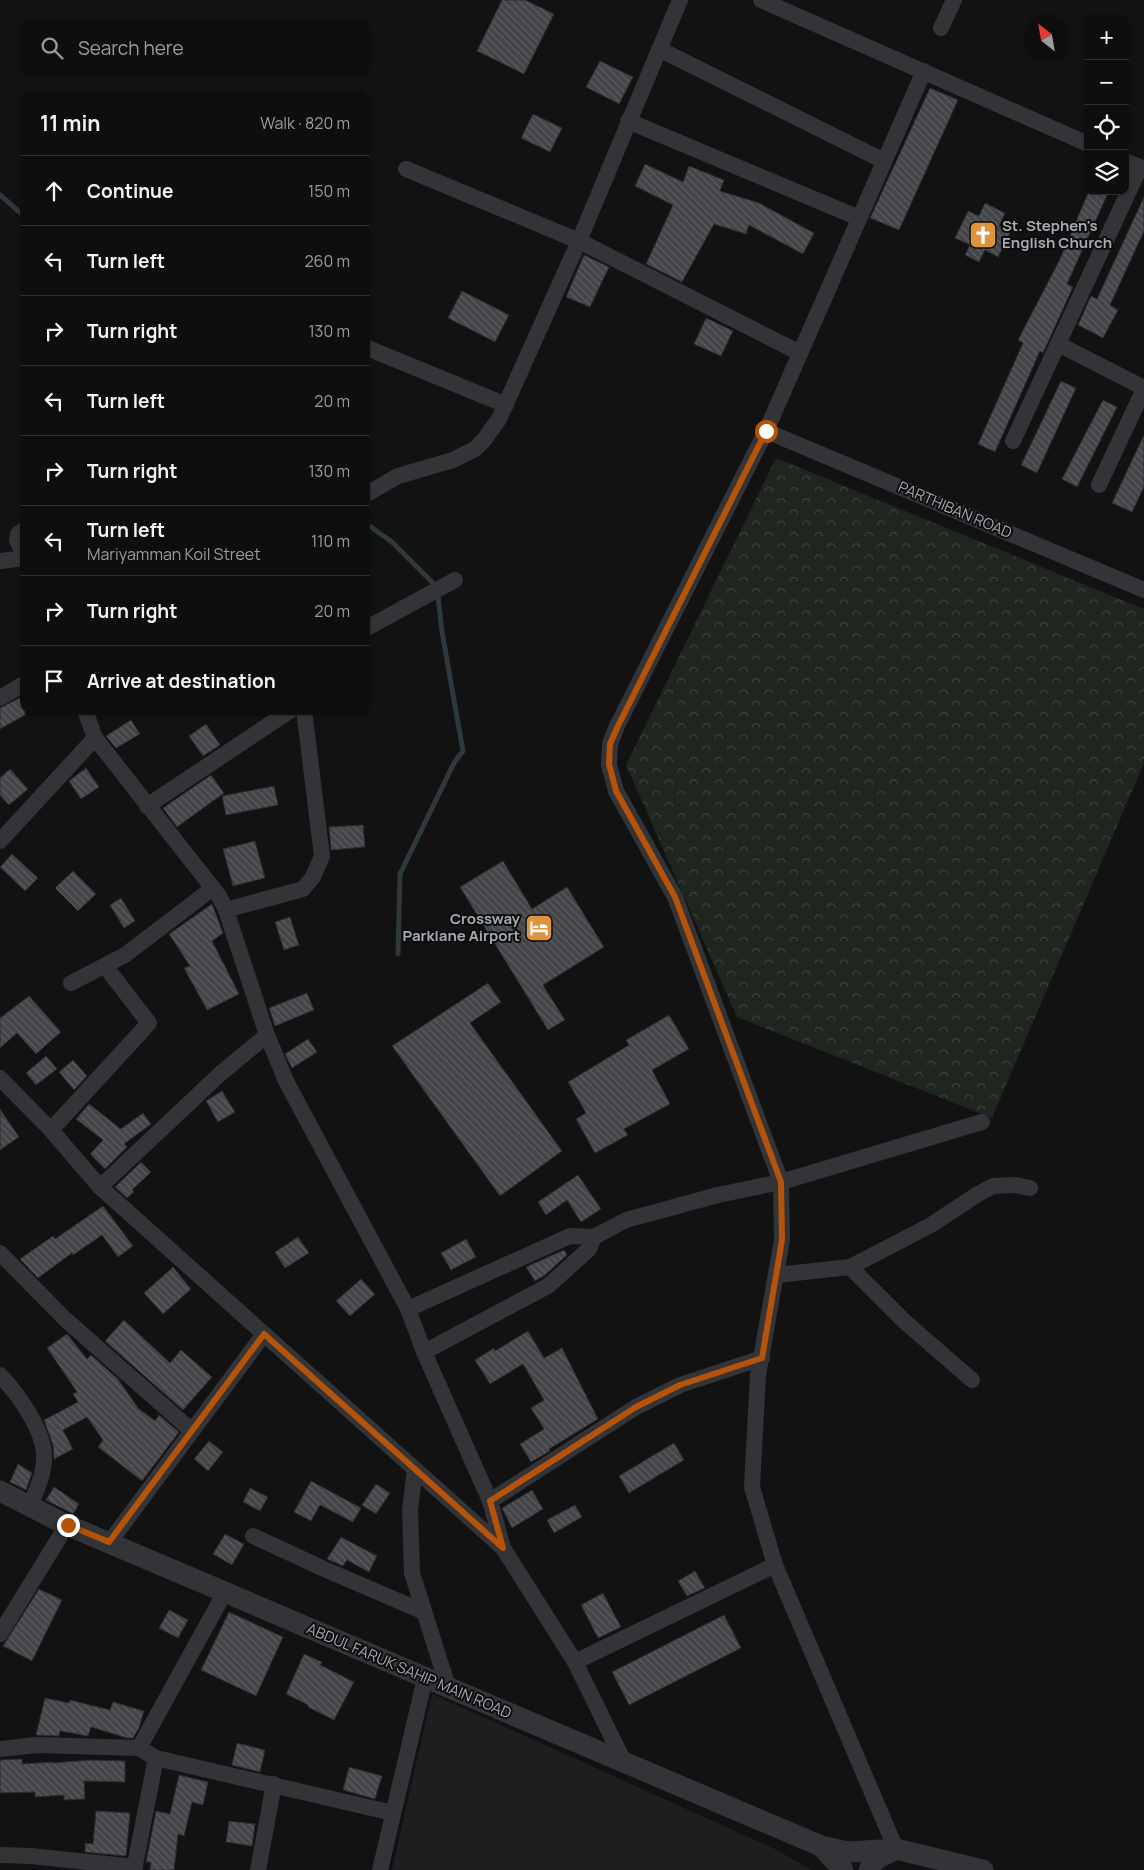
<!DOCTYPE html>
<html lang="en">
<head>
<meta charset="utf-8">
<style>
	body { margin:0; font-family:Manrope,sans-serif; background:#1c1c1c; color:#f1f3f6 }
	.controls { position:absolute; right:15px; top:15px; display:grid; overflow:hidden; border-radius:10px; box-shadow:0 1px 4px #0004 }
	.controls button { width:45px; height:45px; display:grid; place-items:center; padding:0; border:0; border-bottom:1px solid #2e2e2e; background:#0e0e0e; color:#f1f3f6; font:25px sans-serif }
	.compass { position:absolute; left:1024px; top:15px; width:45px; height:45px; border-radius:50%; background:#0e0e0e; box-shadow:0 1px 4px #0004; rotate:329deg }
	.stop { position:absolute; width:15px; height:15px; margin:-11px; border:4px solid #b45309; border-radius:50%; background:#fff }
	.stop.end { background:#b45309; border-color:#fff; box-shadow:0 1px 5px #0008 }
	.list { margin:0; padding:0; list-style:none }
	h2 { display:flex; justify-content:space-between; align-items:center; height:65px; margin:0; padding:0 20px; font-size:21px }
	h2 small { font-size:16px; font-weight:400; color:#9b9c9e }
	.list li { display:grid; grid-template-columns:32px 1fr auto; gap:15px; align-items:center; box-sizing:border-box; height:70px; padding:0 20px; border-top:1px solid #2e2e2e }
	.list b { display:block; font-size:19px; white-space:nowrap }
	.list p { margin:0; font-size:16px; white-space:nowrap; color:#9b9c9e }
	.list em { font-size:16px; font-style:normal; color:#9b9c9e }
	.icon { flex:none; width:28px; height:28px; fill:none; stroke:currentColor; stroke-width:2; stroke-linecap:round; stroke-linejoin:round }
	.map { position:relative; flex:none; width:1144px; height:1870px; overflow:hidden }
	.search { position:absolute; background:#0e0e0e; box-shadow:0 1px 4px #0004; left:20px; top:20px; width:350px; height:55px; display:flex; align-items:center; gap:12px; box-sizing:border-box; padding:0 18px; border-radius:15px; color:#9b9c9e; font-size:19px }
	.panel { position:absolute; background:#0e0e0e; box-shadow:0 1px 4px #0004; left:20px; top:90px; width:350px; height:625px; border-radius:15px }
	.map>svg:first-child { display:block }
</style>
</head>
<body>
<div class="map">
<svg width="1144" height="1870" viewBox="0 0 1144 1870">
	<defs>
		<pattern id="forest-crowns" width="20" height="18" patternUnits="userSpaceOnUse" patternTransform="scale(1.25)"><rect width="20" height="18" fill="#1f251f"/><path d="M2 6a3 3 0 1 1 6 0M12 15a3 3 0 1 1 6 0" fill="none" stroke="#3d423d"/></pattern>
		<pattern id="building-back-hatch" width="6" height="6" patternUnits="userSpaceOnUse" patternTransform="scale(1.25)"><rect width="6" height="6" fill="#444548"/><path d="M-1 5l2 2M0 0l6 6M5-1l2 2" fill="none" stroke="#5c5d60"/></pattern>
	</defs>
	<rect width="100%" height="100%" fill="#121213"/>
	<!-- built -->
	<polygon fill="#1e1e20" points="432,1694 777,1850 811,1870 392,1870"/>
	<!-- forest -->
	<polygon fill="url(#forest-crowns)" points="776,458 1144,609 1144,763 992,1118 737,1017 626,765"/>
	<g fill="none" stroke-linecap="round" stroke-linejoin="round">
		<!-- stream -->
		<g stroke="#2f383c" stroke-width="5">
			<polyline points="0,195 25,217"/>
			<polyline points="365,523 392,542 432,582"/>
			<polyline points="398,954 400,874 454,763 463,751 442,632 438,596"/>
		</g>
	</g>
	<!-- building -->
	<g fill="url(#building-back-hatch)" stroke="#2c2c2f">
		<polygon points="502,0 525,0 554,14 524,74 477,51"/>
		<polygon points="600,61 633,77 619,104 586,87"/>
		<polygon points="930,88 958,100 899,230 870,218"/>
		<polygon points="533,114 562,128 550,152 521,138"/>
		<polygon points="645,164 683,182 689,166 724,180 720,191 759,203 814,233 803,254 749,225 746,234 714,224 682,282 646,264 673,205 635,186"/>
		<polygon points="1089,191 1109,191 1067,284 1073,287 1043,353 1040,351 995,452 978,444 1023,343 1018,340 1060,259"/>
		<polygon points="1144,197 1144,231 1110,305 1118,310 1103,338 1078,325 1091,296 1097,299"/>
		<polygon points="985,203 1005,213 999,226 1011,231 998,257 985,250 979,262 965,255 970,245 955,238 968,211 979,216"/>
		<polygon points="584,255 609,267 590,307 566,297"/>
		<polygon points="462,291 509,315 495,342 448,318"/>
		<polygon points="706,318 733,331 721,356 694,344"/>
		<polygon points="1061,381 1076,388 1037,473 1021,465"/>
		<polygon points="1103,400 1117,407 1077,487 1062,479"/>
		<polygon points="1144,435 1144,487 1132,512 1112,503"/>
		<polygon points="25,695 25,715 0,729 0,708"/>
		<polygon points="131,720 140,734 116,748 106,736"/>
		<polygon points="206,724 220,745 203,756 189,736"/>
		<polygon points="86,768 99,787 81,799 69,781"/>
		<polygon points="10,769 28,789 9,805 0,795 0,778"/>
		<polygon points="211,775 224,793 177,827 163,808"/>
		<polygon points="274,786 278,805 226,815 222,796"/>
		<polygon points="363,825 365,847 331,850 329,827"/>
		<polygon points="255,841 265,878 233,886 223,849"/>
		<polygon points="12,854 38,878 25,891 0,867"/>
		<polygon points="503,861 532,909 567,887 604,947 543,985 565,1020 548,1030 460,887"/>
		<polygon points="73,871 96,894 78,911 55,888"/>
		<polygon points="121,898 135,921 124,928 110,905"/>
		<polygon points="212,904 223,933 212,941 239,994 207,1010 184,968 190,966 169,934"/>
		<polygon points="290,917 299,945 284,950 275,922"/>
		<polygon points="488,983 501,1002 470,1023 562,1151 500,1196 392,1046"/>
		<polygon points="307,993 314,1010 275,1026 269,1008"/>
		<polygon points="29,996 61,1032 36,1054 17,1033 0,1048 0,1018"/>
		<polygon points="669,1015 689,1049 652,1070 670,1104 624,1129 628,1135 595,1153 576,1119 586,1113 568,1082 629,1045 626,1040"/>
		<polygon points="308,1039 317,1052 292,1068 285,1054"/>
		<polygon points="46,1056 57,1069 36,1085 26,1073"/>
		<polygon points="73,1060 87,1076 74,1090 59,1072"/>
		<polygon points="222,1091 235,1112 218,1122 206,1101"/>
		<polygon points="89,1104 121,1129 143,1113 151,1124 124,1144 127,1147 105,1169 90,1154 103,1140 76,1119"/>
		<polygon points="0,1109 19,1137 0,1150"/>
		<polygon points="141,1162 151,1172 132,1190 134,1192 127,1198 115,1187"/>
		<polygon points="578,1175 601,1209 581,1222 567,1200 546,1215 538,1202"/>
		<polygon points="103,1206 133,1246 118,1257 102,1235 73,1255 72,1253 38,1278 20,1259 53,1236 55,1239"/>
		<polygon points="298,1237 309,1253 285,1268 275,1252"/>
		<polygon points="466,1239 476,1257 451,1270 441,1253"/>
		<polygon points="564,1250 567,1255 545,1275 535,1281 526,1267"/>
		<polygon points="173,1267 191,1289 163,1314 144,1293"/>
		<polygon points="361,1279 375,1294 350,1316 336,1301"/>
		<polygon points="124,1320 170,1363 181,1350 212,1377 183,1410 105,1341"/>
		<polygon points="528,1331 544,1358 562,1348 598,1419 549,1449 550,1451 531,1462 520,1444 544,1429 531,1408 544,1400 523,1364 490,1384 475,1360 494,1348 495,1351"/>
		<polygon points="67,1334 87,1359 91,1355 118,1379 138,1408 155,1421 159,1415 179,1432 142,1481 98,1447 103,1440 87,1417 63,1430 73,1449 54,1459 53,1445 44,1420 78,1402 73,1394 77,1392 47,1348"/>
		<polygon points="209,1441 223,1452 208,1471 194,1459"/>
		<polygon points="674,1443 684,1460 629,1493 619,1476"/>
		<polygon points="18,1464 32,1473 26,1490 10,1482"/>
		<polygon points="311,1481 361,1508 353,1522 320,1505 311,1521 294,1512"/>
		<polygon points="376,1484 390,1493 376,1514 362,1505"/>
		<polygon points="54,1487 79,1504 73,1514 46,1500"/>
		<polygon points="250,1488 268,1497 260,1511 243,1502"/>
		<polygon points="532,1490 543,1509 512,1528 502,1508"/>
		<polygon points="575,1505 582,1517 554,1533 547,1520"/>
		<polygon points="225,1534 244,1544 232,1565 213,1554"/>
		<polygon points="341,1537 377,1556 369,1572 347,1560 343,1566 327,1559"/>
		<polygon points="695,1571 705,1588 687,1596 678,1581"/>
		<polygon points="39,1589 62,1600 32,1661 3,1646"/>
		<polygon points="603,1593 621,1627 598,1638 581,1605"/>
		<polygon points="169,1610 188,1620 178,1638 159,1628"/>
		<polygon points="229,1612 283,1637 256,1696 201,1670"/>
		<polygon points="724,1615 741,1648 629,1705 612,1672"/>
		<polygon points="304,1654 322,1662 320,1665 354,1682 334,1720 308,1707 308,1705 286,1694"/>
		<polygon points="45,1698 69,1703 70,1700 110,1710 113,1702 144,1711 139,1728 133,1738 127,1738 91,1727 88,1736 60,1731 59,1736 36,1735"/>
		<polygon points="237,1743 265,1750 260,1772 232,1765"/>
		<polygon points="22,1759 22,1764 52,1762 52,1763 91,1760 125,1761 125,1782 84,1781 85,1799 64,1800 64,1795 35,1797 35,1792 0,1793 0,1760"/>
		<polygon points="349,1767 382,1776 375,1799 343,1790"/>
		<polygon points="179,1775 208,1782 203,1805 192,1802 184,1836 178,1834 174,1870 150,1870 151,1862 146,1862 156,1811 170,1814"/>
		<polygon points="96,1811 130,1813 126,1856 85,1852 85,1843 93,1844"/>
		<polygon points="229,1821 255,1824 252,1846 226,1842"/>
	</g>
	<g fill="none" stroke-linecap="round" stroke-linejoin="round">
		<!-- minor -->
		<g stroke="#333438" stroke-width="16">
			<polyline points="761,0 1088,144"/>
			<polyline points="941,28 954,0"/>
			<polyline points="659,49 884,161"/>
			<polyline points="628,121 859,218"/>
			<polyline points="1125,161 1144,169"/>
			<polyline points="406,169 579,241 800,353"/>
			<polyline points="1058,344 1144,388"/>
			<polyline points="365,347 506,405"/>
			<polyline points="766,431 1144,590"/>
			<polyline points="1013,441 1140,167"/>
			<polyline points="1099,485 1144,389"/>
			<polyline points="365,495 398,476 453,460 475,449 484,440 499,419 579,241 680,0"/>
			<polyline points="25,529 18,534 17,540 25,558"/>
			<polyline points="0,561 25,558"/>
			<polyline points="365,629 455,580"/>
			<polyline points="0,698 25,683"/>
			<polyline points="85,710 95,738 219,896 226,910 267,1035 286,1081 408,1309 424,1352 490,1501 503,1548 575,1662 624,1762"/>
			<polyline points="147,806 291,710"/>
			<polyline points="0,841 95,738"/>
			<polyline points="226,910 303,889 313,877 322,856 304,710"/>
			<polyline points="71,983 125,955 213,888"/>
			<polyline points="0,1078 51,1130 100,1187 503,1548"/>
			<polyline points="51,1130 149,1023 105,966"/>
			<polyline points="100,1187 220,1074 267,1035"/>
			<polyline points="0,1253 65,1319 192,1431"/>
			<polyline points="850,1267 904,1321 972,1380"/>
			<polyline points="777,1275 850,1267 931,1225 978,1194 993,1186 1016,1185 1030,1188"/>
			<polyline points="408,1309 570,1236 594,1237 626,1220 718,1195 781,1182 982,1122"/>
			<polyline points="424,1352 548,1286 589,1249 594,1237"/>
			<path d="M0 1375C18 1394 45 1431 44 1458 44 1475 36 1491 30 1506"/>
			<polyline points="415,1469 410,1510 412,1573 448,1687"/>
			<polyline points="490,1501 636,1407 680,1385 762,1358"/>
			<polyline points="253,1536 324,1569 424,1612"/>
			<polyline points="109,1543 264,1334"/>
			<polyline points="0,1634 67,1525"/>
			<polyline points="575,1662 775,1565"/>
			<polyline points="139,1748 225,1592"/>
			<polyline points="0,1749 37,1745 139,1748 156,1758 393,1813"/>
			<polyline points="896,1849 775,1565 752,1487 758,1375 782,1240 781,1182 675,897 616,791 609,765 610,744 617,726 766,431 924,71"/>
			<polyline points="0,1855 31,1856 135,1867"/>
			<polyline points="134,1870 156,1758"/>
			<polyline points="258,1870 274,1784"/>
			<polyline points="380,1870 425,1678"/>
		</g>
		<!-- tertiary -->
		<g stroke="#333438" stroke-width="21">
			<polyline points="0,1491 67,1525 821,1846 848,1852 896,1849 983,1870"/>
			<polyline points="821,1846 843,1870"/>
			<path d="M869 1870C873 1859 883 1855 893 1851"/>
		</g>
	</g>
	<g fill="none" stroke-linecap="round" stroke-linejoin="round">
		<!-- route -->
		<polyline stroke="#b45309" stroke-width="6" points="68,1525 109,1542 264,1334 503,1548 490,1501 636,1407 680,1385 762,1358 782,1240 781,1182 675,897 616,791 609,764 610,744 618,726 766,431"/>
	</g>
	<!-- icons -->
	<defs>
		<g id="church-square" transform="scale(1.4375)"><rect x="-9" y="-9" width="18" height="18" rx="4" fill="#dd9340" stroke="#0d0d0e"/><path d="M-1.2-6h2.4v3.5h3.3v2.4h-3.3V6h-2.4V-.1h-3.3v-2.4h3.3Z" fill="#fff"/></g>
		<g id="hotel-square" transform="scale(1.4375)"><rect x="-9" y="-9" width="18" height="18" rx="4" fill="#dd9340" stroke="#0d0d0e"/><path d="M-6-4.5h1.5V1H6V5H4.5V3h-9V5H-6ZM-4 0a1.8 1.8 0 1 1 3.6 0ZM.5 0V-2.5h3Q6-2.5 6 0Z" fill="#fff"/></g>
	</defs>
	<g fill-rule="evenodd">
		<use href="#church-square" x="983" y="235"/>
		<use href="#hotel-square" x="539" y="928"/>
	</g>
	<g text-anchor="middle" stroke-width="4" stroke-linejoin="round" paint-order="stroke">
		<!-- poi labels -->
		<g font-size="15" font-weight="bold" fill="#a5abb2" stroke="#0d0d0e" text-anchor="start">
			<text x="1002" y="231">St. Stephen's<tspan x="1002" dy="17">English Church</tspan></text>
			<text x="520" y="924" text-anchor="end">Crossway<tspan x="520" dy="17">Parklane Airport</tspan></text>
		</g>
		<!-- street labels -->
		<g font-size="15" fill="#a5abb2" stroke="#0d0d0e">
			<text transform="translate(955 510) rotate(23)" y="5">PARTHIBAN ROAD</text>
			<text transform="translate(409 1671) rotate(23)" y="5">ABDUL FARUK SAHIP MAIN ROAD</text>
		</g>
	</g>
</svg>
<div class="controls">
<button>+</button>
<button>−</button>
<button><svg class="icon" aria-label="locate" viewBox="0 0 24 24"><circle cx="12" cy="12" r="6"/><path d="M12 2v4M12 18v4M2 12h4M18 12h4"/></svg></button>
<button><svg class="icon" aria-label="layers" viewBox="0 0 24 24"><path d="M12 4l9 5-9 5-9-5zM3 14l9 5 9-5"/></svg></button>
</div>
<svg class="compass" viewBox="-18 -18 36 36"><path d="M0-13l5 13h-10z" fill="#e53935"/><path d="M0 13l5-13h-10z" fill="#9b9c9e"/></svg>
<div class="stop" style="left:766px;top:431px"></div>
<div class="stop end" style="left:68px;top:1525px"></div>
<div class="search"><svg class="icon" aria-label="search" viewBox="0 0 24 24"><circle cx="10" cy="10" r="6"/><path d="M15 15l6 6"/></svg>Search here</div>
<section class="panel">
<h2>11 min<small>Walk · 820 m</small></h2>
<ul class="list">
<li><svg class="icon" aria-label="ahead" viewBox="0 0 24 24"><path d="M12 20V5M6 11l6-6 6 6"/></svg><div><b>Continue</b></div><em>150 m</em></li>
<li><svg class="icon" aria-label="left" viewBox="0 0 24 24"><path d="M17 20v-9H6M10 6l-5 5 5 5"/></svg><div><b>Turn left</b></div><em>260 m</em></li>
<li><svg class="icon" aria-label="right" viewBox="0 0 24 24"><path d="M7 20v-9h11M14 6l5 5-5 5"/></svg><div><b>Turn right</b></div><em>130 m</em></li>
<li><svg class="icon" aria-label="left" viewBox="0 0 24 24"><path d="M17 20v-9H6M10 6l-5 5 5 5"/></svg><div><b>Turn left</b></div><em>20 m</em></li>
<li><svg class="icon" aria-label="right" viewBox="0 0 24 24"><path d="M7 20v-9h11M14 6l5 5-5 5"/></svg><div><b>Turn right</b></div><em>130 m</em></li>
<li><svg class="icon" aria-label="left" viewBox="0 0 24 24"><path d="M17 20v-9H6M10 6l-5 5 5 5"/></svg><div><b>Turn left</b><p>Mariyamman Koil Street</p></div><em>110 m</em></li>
<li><svg class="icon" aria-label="right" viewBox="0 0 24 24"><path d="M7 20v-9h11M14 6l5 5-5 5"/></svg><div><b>Turn right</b></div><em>20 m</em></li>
<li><svg class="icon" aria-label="arrive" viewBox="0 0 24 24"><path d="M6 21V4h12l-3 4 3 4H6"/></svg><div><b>Arrive at destination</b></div></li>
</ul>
</section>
</div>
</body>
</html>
